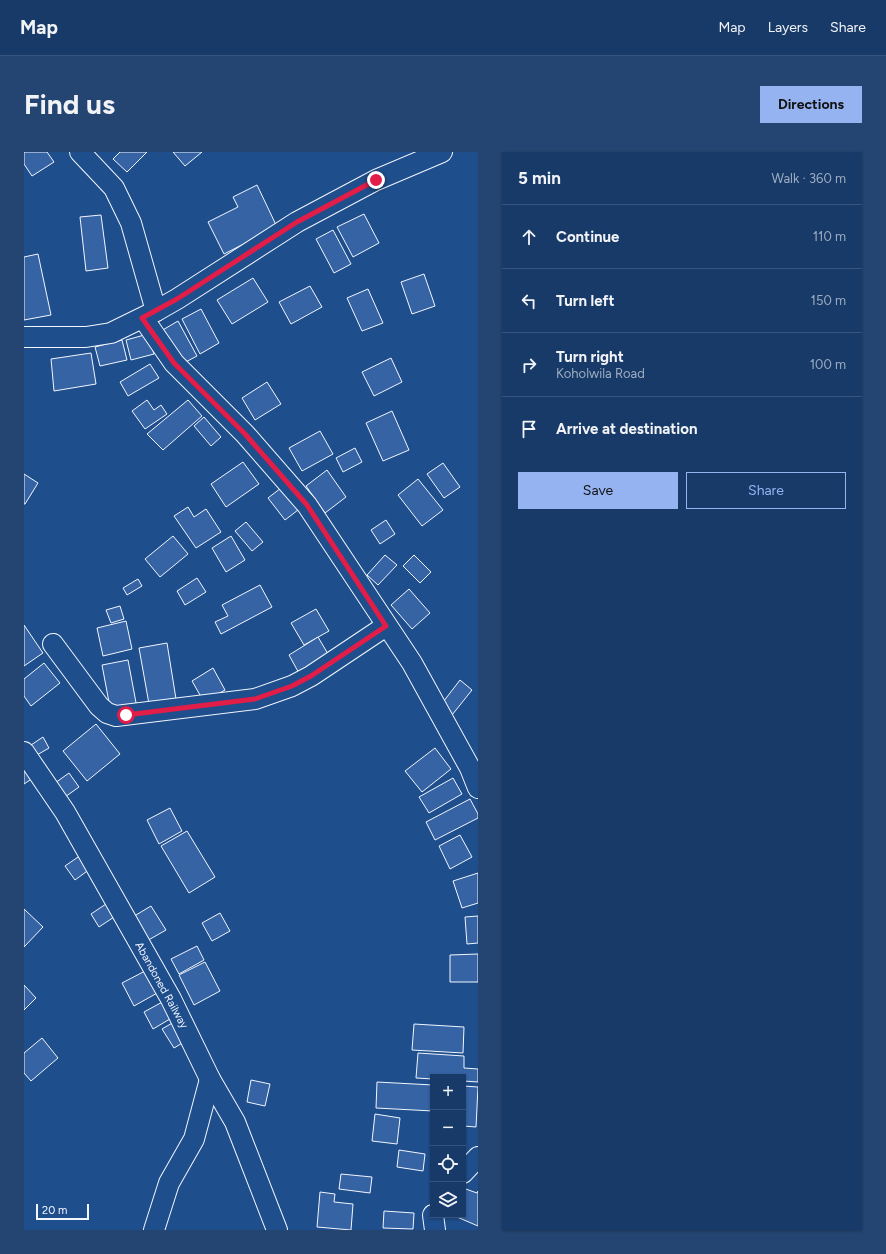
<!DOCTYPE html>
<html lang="en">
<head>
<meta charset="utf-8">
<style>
	body { margin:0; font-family:Figtree,sans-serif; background:#244571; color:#f1f3f6 }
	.controls { position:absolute; right:12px; bottom:12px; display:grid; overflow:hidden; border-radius:0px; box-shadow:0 1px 3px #0004 }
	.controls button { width:36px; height:36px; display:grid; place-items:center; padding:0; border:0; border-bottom:1px solid #36547d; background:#173a69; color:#f1f3f6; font:20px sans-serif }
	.scale { position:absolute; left:12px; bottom:10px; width:53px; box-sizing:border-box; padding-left:4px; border:2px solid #f2f6ff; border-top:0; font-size:11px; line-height:14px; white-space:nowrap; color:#f2f6ff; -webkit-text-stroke:3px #1f4e8c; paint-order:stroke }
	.stop { position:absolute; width:12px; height:12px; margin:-9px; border:3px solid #e11d48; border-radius:50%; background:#fff }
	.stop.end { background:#e11d48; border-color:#fff; box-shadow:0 1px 4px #0008 }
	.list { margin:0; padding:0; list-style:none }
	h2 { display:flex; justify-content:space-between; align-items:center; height:52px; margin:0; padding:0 16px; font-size:17px }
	h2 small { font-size:13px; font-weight:400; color:#9eadc0 }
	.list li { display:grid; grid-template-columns:26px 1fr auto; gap:12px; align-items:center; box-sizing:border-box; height:64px; padding:0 16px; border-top:1px solid #36547d }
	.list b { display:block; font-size:15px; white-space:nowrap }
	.list p { margin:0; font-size:13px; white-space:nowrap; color:#9eadc0 }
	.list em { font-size:13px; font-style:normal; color:#9eadc0 }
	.actions { display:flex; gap:8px; padding:12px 16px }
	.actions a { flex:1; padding:9px 0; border:1px solid #95b2f1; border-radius:0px; text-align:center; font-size:14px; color:#95b2f1 }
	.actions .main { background:#95b2f1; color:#111 }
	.icon { flex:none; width:22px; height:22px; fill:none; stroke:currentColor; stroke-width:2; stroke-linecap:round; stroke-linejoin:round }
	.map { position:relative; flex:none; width:454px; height:1078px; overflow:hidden; border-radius:0px }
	header { display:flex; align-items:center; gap:24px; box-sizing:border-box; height:56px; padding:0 20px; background:#173a69; border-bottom:1px solid #36547d }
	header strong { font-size:19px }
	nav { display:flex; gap:22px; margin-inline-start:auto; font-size:14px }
	.intro { display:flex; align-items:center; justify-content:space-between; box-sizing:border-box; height:96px; padding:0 24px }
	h1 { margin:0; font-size:28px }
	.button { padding:10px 18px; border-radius:0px; background:#95b2f1; color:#111; font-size:14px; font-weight:700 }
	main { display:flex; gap:24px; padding:0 24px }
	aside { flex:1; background:#173a69; border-radius:0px; box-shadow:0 1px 3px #0004 }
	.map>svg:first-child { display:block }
</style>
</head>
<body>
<header>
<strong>Map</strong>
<nav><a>Map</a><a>Layers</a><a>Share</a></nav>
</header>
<div class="intro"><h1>Find us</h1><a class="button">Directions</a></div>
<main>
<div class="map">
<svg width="454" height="1078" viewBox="0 0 454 1078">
	<rect width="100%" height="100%" fill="#1f4e8c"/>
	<!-- building -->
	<g fill="#3563a3" stroke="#f2f6ff">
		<polygon points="0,0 23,0 30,10 8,24 0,12"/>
		<polygon points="96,0 123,0 103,20 89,7"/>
		<polygon points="149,0 178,0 161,14"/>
		<polygon points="233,33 253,75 200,102 184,70 214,55 209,45"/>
		<polygon points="340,62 355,91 329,105 313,75"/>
		<polygon points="77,63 84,116 62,119 56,65"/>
		<polygon points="309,78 327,112 310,121 292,87"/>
		<polygon points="14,102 27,163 0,168 0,105"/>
		<polygon points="400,122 411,154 388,162 377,130"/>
		<polygon points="229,126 244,150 208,172 193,148"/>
		<polygon points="286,134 298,155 267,172 255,150"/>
		<polygon points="344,137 359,171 338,179 323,146"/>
		<polygon points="177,157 195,191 176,202 158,167"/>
		<polygon points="154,169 173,204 156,213 137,179"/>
		<polygon points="124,182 130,202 107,208 102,188"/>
		<polygon points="98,188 103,208 76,214 71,195"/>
		<polygon points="67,201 72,232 30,239 27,207"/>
		<polygon points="367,206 378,230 350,244 338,220"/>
		<polygon points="126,212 135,226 104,244 96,230"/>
		<polygon points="243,230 257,252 231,268 218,246"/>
		<polygon points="123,248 130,258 137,253 143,262 121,277 108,259"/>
		<polygon points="164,248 178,264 139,298 123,282"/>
		<polygon points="368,259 385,298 359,309 342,271"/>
		<polygon points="180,265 197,285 187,294 170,274"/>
		<polygon points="296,279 309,302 278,319 265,296"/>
		<polygon points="331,296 338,310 319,320 312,306"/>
		<polygon points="219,310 235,332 202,355 187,332"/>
		<polygon points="419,311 436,335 420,346 403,322"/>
		<polygon points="303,318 322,345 301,361 282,334"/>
		<polygon points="0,322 14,331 1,352 0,352"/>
		<polygon points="394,327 419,358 398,374 374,343"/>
		<polygon points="257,336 274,358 261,368 244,346"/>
		<polygon points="164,355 170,365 182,357 197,380 172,396 150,364"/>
		<polygon points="362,368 371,382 356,392 347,378"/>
		<polygon points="222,370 239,390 228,399 211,379"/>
		<polygon points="149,384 164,402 136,425 121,407"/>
		<polygon points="207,384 221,408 202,420 188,396"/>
		<polygon points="361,403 373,413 354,433 343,423"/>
		<polygon points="390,403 407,420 396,431 379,414"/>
		<polygon points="173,426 182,440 161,453 153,439"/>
		<polygon points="114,427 118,434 103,443 99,436"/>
		<polygon points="236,433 248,455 197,482 191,470 204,464 198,453"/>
		<polygon points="385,437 406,461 388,477 367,453"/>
		<polygon points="96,454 100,467 87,471 82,458"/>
		<polygon points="292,457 305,479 280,493 267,471"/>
		<polygon points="102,469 108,497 79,504 73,476"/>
		<polygon points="0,473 19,501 0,514"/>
		<polygon points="294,485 307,507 277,525 265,503"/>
		<polygon points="143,491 152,547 125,552 115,496"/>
		<polygon points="104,508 113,556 87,561 78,513"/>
		<polygon points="20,511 36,531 7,554 0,544 0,527"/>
		<polygon points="189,516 201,538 180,550 168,529"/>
		<polygon points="436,528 448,538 428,563 416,554"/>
		<polygon points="72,572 96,602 63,629 39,599"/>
		<polygon points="19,585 25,596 13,603 7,593"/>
		<polygon points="411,596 427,617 398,640 381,619"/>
		<polygon points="0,612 12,624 0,632"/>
		<polygon points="45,621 55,635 41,645 31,631"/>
		<polygon points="429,626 438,642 405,661 395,645"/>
		<polygon points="446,647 454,662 454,666 411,688 402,670"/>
		<polygon points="146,656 158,679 135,692 123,668"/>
		<polygon points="163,679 191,725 165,741 137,694"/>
		<polygon points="436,683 448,705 426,717 415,694"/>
		<polygon points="57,703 66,717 51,728 41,714"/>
		<polygon points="454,721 454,751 438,756 429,729"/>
		<polygon points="85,750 93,763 75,775 67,762"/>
		<polygon points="127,754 142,778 121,790 107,766"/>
		<polygon points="0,757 19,775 0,795"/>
		<polygon points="196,761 206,779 188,789 178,771"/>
		<polygon points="454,764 454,791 443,792 441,765"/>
		<polygon points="173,794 180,808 155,822 147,807"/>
		<polygon points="454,802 454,830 426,830 426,803"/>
		<polygon points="181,810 196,839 170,853 155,823"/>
		<polygon points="123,818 135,840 110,854 98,831"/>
		<polygon points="0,833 12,846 0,858"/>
		<polygon points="142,848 151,864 129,877 120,860"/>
		<polygon points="150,870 160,890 150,896 138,877"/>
		<polygon points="390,872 440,875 439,901 388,898"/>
		<polygon points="18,886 34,906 7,929 0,921 0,901"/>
		<polygon points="394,901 440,904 440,916 454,917 454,930 439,929 439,925 409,925 409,927 392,926"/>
		<polygon points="227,928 246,932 241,954 223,950"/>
		<polygon points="353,930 409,933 409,959 352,956"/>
		<polygon points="439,934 454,935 452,975 439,974"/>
		<polygon points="351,962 376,966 373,992 348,989"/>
		<polygon points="375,998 401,1002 399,1019 373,1015"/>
		<polygon points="317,1022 348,1025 346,1041 315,1037"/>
		<polygon points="439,1036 453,1041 454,1039 454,1074 433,1065 434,1063 439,1063"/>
		<polygon points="296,1040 311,1042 310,1050 329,1052 327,1078 293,1075"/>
		<polygon points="360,1059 390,1061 389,1077 359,1076"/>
	</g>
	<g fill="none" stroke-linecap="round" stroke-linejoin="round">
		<!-- minor casing -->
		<g stroke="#f2f6ff" stroke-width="22">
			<g id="minor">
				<polyline points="56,0 90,36 107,71 132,159"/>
				<polyline points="119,166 150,211 221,282 283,353 388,511 446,616 454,636"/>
				<polyline points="0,185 62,185 87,181 132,159 153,147 273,70 352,28 418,0"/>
				<polyline points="29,492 75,554 83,561 92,564 231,547 268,534 287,524 362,474"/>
				<polyline points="0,600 41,660 147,847 186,927 211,970 253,1078"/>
				<polyline points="439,1021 454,1005"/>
				<polyline points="409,1063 411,1078"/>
				<polyline points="130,1078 145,1031 170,987 186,927"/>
			</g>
		</g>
		<!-- minor -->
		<use href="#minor" stroke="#1f4e8c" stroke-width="20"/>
	</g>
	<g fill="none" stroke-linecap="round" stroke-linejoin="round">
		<!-- route -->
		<polyline stroke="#e11d48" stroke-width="5" points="102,563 231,547 268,534 287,524 362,474 283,353 221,282 150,211 118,166 153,147 273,70 352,28"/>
	</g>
	<g text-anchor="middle" stroke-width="3" stroke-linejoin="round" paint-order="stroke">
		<!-- street labels -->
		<g font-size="11" fill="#f2f6ff" stroke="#1f4e8c">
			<text transform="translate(138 833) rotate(61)" y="4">Abandoned Railway</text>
		</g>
	</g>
</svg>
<div class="controls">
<button>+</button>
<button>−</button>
<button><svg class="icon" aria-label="locate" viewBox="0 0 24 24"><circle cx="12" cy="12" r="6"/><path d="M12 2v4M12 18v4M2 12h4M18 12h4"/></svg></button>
<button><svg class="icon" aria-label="layers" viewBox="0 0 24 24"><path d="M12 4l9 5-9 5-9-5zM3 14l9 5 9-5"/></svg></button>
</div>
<div class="scale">20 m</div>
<div class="stop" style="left:102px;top:563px"></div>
<div class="stop end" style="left:352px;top:28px"></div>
</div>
<aside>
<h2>5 min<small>Walk · 360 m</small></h2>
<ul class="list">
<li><svg class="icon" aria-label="ahead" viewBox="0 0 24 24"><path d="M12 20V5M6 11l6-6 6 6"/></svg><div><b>Continue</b></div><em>110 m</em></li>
<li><svg class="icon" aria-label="left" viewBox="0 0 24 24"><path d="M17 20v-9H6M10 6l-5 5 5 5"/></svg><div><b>Turn left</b></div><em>150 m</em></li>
<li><svg class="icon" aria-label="right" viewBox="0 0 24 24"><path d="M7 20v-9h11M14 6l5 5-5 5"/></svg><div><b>Turn right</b><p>Koholwila Road</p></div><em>100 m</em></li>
<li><svg class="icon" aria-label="arrive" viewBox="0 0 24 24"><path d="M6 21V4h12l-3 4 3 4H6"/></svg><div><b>Arrive at destination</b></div></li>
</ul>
<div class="actions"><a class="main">Save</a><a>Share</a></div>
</aside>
</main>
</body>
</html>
